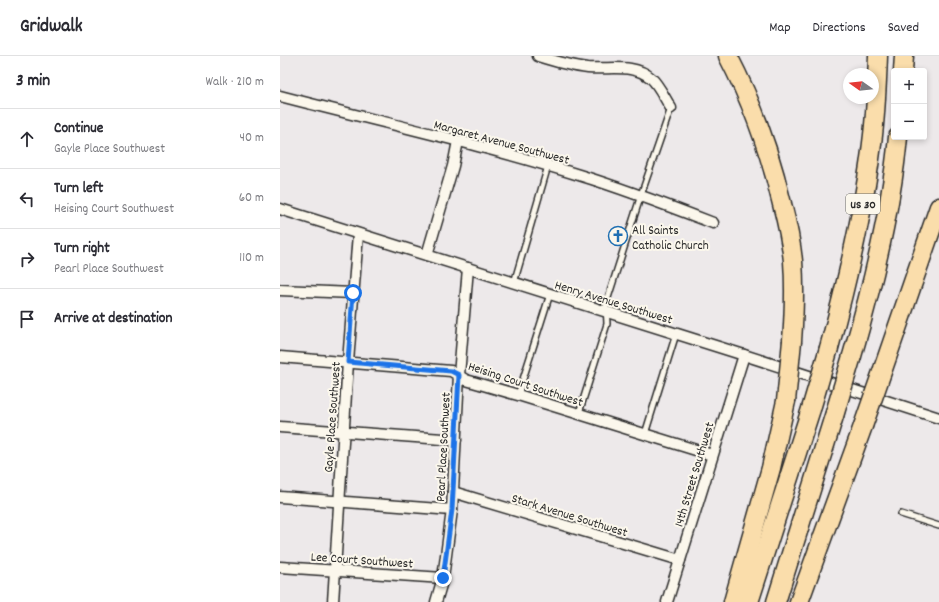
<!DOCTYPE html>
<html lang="en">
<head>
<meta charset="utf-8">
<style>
	body { margin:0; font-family:Dekko,sans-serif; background:#f7f7f7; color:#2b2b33 }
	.controls { position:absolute; right:12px; top:12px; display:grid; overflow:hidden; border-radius:4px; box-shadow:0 2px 6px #0003 }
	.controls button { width:36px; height:36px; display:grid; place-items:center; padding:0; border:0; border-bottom:1px solid #e1e1e2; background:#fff; color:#2b2b33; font:20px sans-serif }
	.compass { position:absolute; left:563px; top:12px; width:36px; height:36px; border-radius:50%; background:#fff; box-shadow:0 2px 6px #0003; rotate:285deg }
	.stop { position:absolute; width:12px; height:12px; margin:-9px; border:3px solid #1a73e8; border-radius:50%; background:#fff }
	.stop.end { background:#1a73e8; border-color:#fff; box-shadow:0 1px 4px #0008 }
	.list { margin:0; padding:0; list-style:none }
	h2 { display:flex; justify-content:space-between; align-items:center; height:52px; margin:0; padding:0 16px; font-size:17px }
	h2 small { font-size:13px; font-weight:400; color:#7c7c81 }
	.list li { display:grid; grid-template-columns:26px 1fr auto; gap:12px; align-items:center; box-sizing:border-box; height:60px; padding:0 16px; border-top:1px solid #e1e1e2 }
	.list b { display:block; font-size:15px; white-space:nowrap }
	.list p { margin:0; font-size:13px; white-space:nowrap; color:#7c7c81 }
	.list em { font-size:13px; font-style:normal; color:#7c7c81 }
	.icon { flex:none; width:22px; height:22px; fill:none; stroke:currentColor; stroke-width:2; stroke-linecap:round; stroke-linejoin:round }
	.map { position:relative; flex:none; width:659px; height:546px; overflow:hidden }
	header { display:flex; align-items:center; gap:24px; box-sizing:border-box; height:56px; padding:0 20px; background:#fff; border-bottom:1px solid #e1e1e2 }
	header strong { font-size:19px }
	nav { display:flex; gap:22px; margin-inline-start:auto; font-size:14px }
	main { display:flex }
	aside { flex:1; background:#fff }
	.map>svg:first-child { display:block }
</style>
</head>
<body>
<header>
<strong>Gridwalk</strong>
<nav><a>Map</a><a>Directions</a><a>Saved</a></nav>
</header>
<main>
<aside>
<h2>3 min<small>Walk · 210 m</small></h2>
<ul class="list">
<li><svg class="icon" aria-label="ahead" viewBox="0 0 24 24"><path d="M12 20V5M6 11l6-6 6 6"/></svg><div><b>Continue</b><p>Gayle Place Southwest</p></div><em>40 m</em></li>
<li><svg class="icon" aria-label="left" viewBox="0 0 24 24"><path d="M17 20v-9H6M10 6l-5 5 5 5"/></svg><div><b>Turn left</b><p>Heising Court Southwest</p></div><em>60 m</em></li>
<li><svg class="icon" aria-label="right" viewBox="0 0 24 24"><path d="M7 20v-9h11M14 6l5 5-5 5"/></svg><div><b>Turn right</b><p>Pearl Place Southwest</p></div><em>110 m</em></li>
<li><svg class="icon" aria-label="arrive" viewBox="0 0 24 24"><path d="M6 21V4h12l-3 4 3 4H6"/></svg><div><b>Arrive at destination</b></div></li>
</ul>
</aside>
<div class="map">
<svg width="659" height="546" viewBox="0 0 659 546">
	<rect width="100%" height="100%" fill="#ede9ea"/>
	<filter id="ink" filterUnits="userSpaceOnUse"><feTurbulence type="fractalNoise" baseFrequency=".025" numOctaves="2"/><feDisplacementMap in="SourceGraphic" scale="8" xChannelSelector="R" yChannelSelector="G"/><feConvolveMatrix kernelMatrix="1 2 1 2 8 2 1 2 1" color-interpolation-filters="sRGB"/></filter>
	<g filter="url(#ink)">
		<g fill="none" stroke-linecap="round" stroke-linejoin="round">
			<!-- lane casing -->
			<g stroke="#2b2b2b" stroke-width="8">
				<g id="lane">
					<polyline points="234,227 268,110"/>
					<polyline points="238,339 270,238"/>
					<polyline points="299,357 327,268 326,248 361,139 391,52"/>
					<polyline points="365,378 396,278"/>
					<polyline points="621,458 659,470"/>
				</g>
			</g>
			<!-- street casing -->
			<g stroke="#2b2b2b" stroke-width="13">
				<g id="street">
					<path d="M258 0C274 5 291 10 308 12 329 14 354 7 371 22 379 29 385 43 391 52"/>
					<path d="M0 40C100 66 201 88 299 119 345 133 389 150 433 167"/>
					<polyline points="0,153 464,299 659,362"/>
					<polyline points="147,199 173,110 178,85"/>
					<polyline points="0,234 73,237"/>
					<polyline points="0,301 171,315 186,324 238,339 432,399"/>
					<polyline points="0,371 176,384"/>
					<polyline points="173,436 400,504"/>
					<polyline points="0,441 172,454"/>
					<polyline points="0,511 163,522"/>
					<polyline points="53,546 68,306 78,178"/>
					<polyline points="156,546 163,522 172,454 179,319 188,212"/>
					<polyline points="387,546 464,299"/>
				</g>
			</g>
			<!-- highway casing -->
			<g stroke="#2b2b2b" stroke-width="21">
				<g id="highway">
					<path d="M448 0C473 48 490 96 502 148 507 167 511 186 513 205 515 232 514 258 512 285"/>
					<polyline points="623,15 624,0"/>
					<path d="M549 292C568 222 585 151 593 79 596 53 597 26 598 0"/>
					<path d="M572 300C593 228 611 155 618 81"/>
					<polyline points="603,313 659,151"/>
					<polyline points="453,546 491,412 506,345"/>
					<polyline points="469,546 531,353"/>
					<polyline points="496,546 554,360"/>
					<polyline points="519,546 583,370"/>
				</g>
			</g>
			<!-- lane -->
			<use href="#lane" stroke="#fbf7ec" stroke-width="5"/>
			<!-- street -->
			<use href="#street" stroke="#fbf7ec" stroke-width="10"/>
			<!-- highway -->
			<use href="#highway" stroke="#faddab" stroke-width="18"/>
			<!-- highway-bridge casing -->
			<g stroke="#2b2b2b" stroke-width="21" stroke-linecap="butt">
				<g id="highway-bridge">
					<polyline points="506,345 512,285"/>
					<polyline points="531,353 549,292"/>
					<polyline points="554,360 572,300"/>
					<polyline points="583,370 603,313"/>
				</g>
			</g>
			<!-- highway-bridge -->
			<use href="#highway-bridge" stroke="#faddab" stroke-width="18"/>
		</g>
	</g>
	<g fill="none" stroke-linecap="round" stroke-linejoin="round" filter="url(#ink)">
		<!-- route -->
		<polyline stroke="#1a73e8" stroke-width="5" points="73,237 68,306 171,315 179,319 172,454 163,522"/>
	</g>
	<!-- icons -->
	<defs>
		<g id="church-ring" transform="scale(1)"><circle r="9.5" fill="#fbf7ec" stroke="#1f6fb2" stroke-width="1.5"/><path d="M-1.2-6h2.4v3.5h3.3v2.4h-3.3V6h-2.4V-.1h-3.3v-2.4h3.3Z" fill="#1f6fb2"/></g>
	</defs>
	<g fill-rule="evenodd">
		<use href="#church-ring" x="338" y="180"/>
	</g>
	<g text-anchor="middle" stroke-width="4" stroke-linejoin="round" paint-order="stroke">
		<!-- shield labels -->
		<rect fill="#fbf7ec" stroke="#696865" stroke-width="1" x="566" y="138" width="34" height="20" rx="3"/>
		<g font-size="12" font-weight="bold" fill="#2b2b2b">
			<text x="583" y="152">US 30</text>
		</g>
		<!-- street labels -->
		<g font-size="13" fill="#2b2b2b" stroke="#fbf7ec">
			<text transform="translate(222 85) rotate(15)" y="5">Margaret Avenue Southwest</text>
			<text transform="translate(334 245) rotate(17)" y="5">Henry Avenue Southwest</text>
			<text transform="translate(246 327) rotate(18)" y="5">Heising Court Southwest</text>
			<text transform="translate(51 361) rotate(-86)" y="5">Gayle Place Southwest</text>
			<text transform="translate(162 391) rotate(-87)" y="5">Pearl Place Southwest</text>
			<text transform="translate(413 418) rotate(-73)" y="5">14th Street Southwest</text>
			<text transform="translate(290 458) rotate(17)" y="5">Stark Avenue Southwest</text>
			<text transform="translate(82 503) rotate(4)" y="5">Lee Court Southwest</text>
		</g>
		<!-- poi labels -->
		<g font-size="13" fill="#2b2b2b" stroke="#fbf7ec" text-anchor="start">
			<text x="352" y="178">All Saints<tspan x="352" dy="15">Catholic Church</tspan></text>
		</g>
	</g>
</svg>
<div class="controls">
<button>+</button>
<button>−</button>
</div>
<svg class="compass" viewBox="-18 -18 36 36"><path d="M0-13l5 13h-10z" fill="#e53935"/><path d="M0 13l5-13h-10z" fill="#7c7c81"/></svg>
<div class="stop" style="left:73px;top:237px"></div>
<div class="stop end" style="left:163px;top:522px"></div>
</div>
</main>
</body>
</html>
